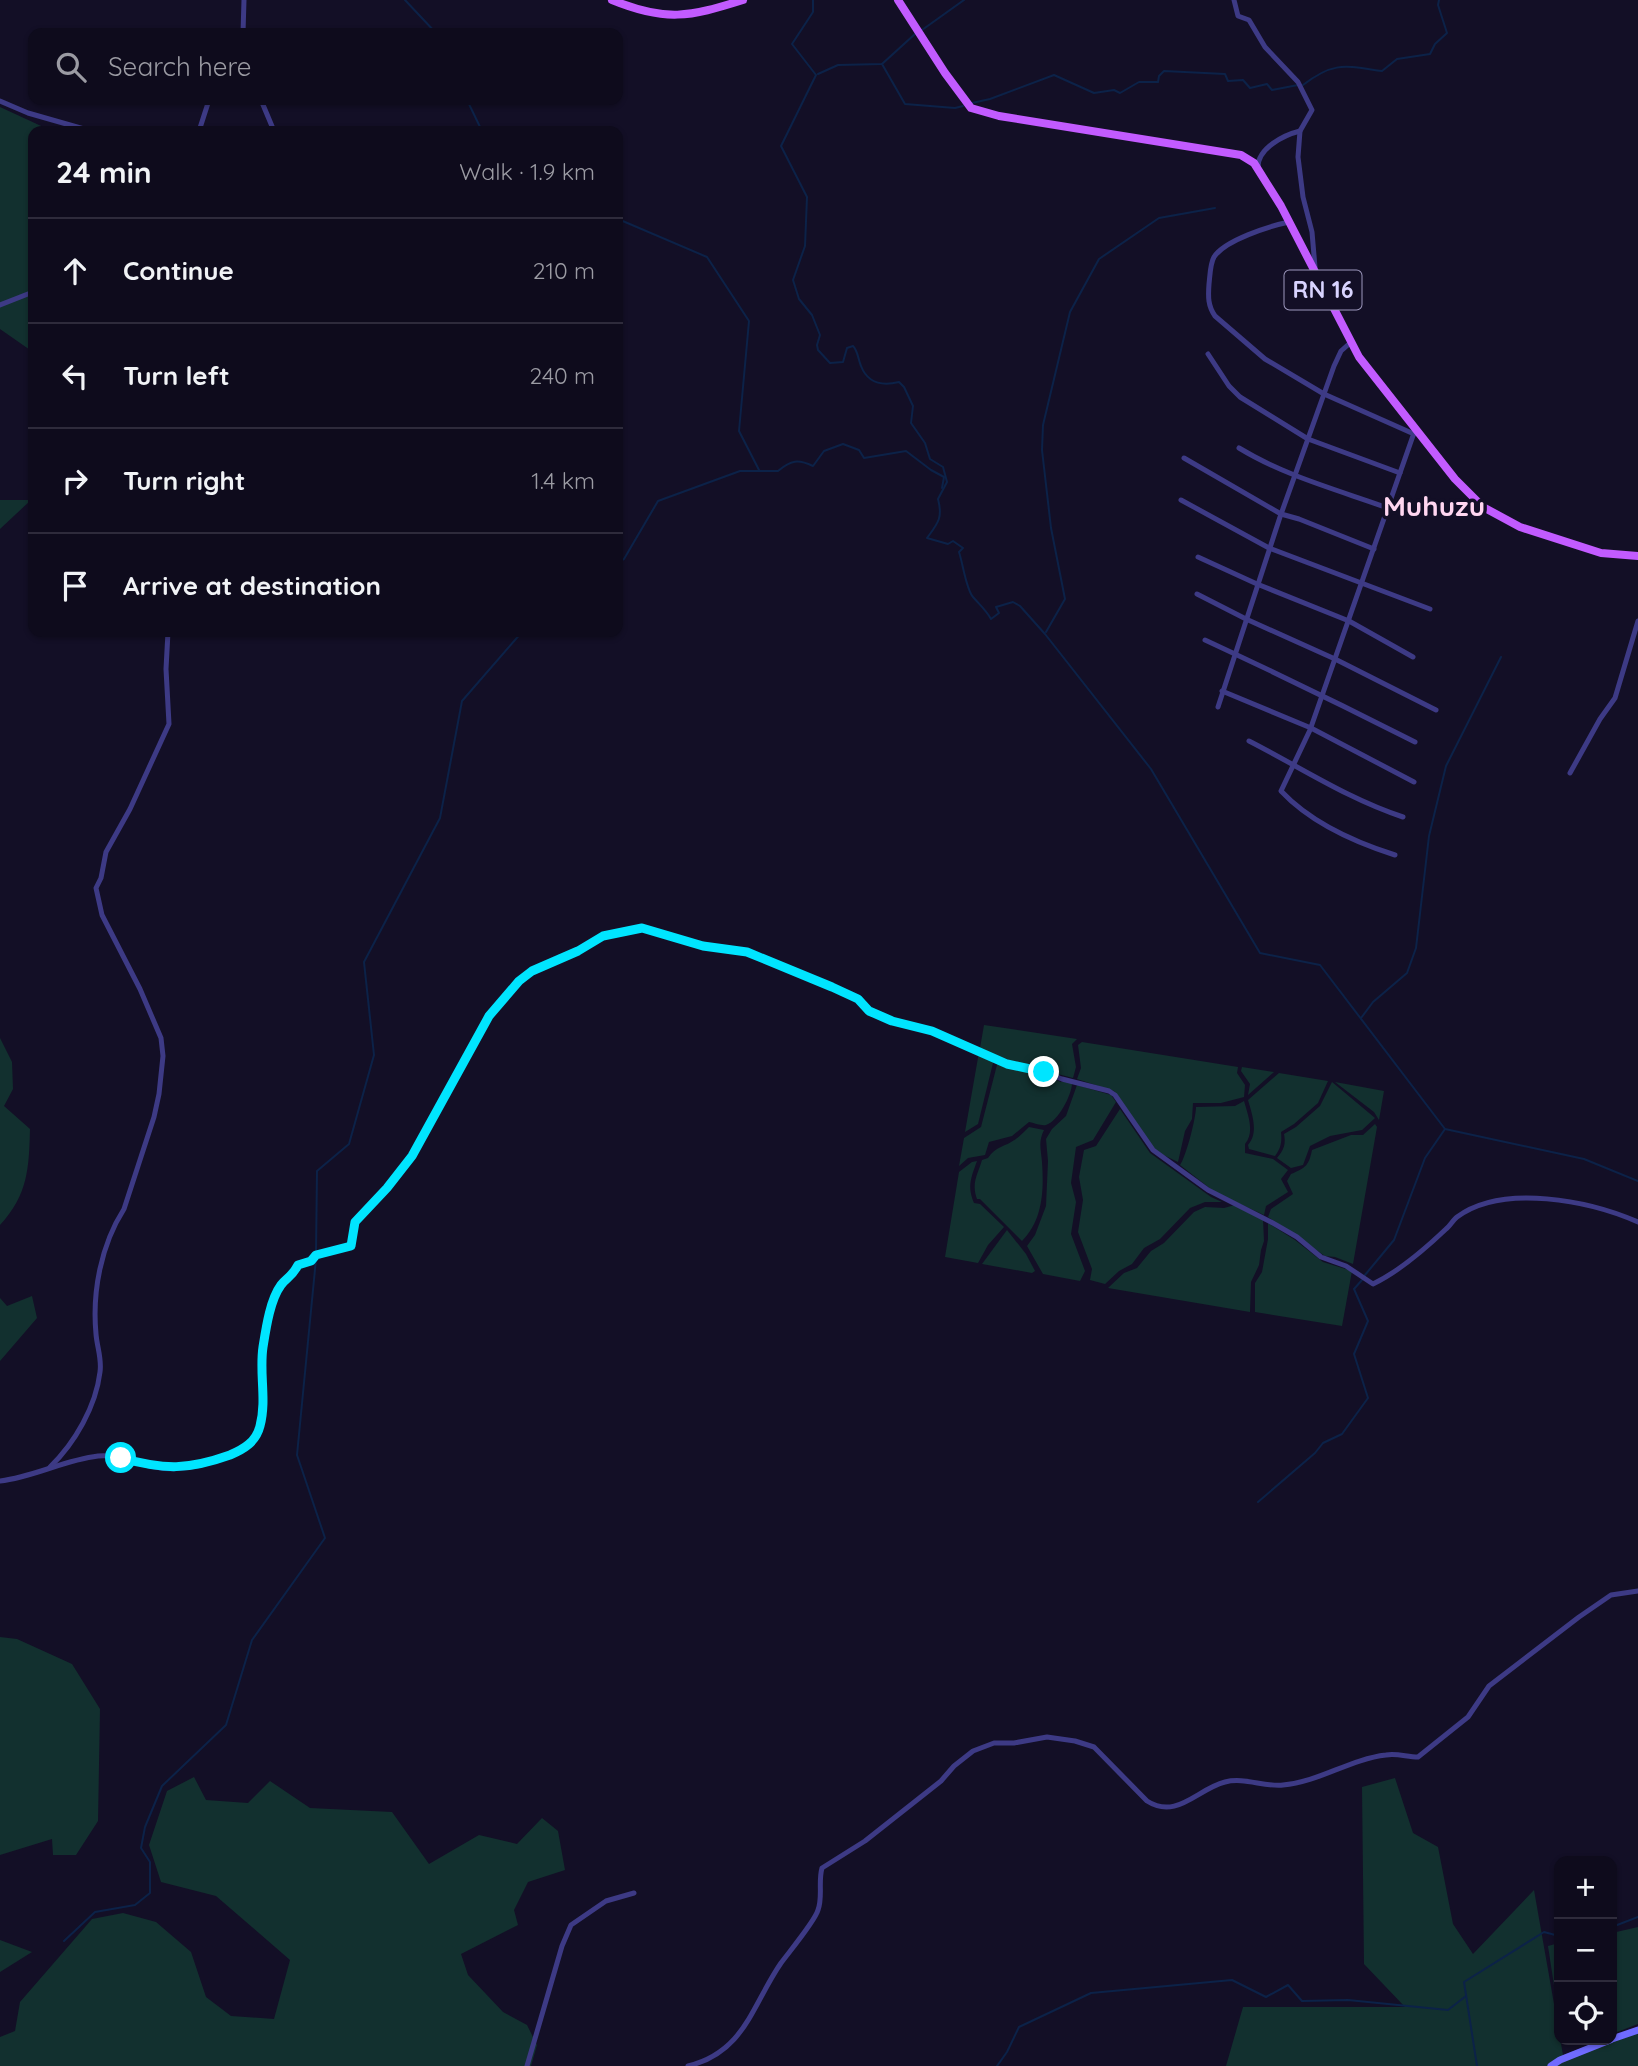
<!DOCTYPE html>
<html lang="en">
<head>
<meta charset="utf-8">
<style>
	body { margin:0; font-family:Quicksand,sans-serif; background:#1c1929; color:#f1f3f6 }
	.controls { position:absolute; right:21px; bottom:21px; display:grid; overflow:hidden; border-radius:14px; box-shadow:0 2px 5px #0004 }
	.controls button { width:63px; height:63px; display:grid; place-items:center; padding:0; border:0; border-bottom:2px solid #2e2b3b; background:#0e0b1c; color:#f1f3f6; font:35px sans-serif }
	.stop { position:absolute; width:21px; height:21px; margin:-16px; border:5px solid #00e5ff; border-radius:50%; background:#fff }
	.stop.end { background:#00e5ff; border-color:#fff; box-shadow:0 2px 7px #0008 }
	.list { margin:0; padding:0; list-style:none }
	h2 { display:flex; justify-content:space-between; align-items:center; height:91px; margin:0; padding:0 28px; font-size:30px }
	h2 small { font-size:23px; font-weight:400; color:#9b9ba3 }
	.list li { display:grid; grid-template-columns:46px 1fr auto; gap:21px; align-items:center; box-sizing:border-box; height:105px; padding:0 28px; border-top:2px solid #2e2b3b }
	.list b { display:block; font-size:26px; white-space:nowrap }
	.list em { font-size:23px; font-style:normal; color:#9b9ba3 }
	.icon { flex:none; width:38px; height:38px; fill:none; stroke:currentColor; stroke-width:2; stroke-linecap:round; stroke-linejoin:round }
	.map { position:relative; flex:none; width:1638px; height:2066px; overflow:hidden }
	.search { position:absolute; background:#0e0b1c; box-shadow:0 2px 5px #0004; left:28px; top:28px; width:595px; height:77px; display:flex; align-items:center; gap:18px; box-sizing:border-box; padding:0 24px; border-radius:14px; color:#9b9ba3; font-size:26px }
	.panel { position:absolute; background:#0e0b1c; box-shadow:0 2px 5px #0004; left:28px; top:126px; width:595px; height:511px; border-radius:14px }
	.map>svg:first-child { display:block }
</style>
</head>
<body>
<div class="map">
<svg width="1638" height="2066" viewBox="0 0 1638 2066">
	<rect width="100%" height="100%" fill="#130f26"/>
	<!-- green -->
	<g fill="#12302f">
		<polygon points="0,107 52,131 33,131 33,352 0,329"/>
		<polygon points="0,500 31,500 0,529"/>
		<path d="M984 1025 1077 1039 1072 1044 1076 1067 1073 1078C1042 1070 1010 1062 980 1048Z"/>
		<path d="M0 1038 12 1062 13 1089 4 1106 30 1129C29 1168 28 1195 0 1225Z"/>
		<polygon points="1082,1042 1238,1067 1237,1073 1245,1085 1244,1097 1221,1103 1193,1103 1192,1119 1185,1131 1178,1162 1153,1150 1114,1091 1077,1079 1081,1068 1078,1045"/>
		<polygon points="979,1052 994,1059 978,1124 965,1132"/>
		<path d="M998 1061 1037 1072 1061 1082H1072C1073 1093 1058 1122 1046 1125 1041 1126 1034 1123 1029 1122L1012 1136 989 1142 985 1155 968 1158 959 1166 964 1138 981 1127Z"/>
		<polygon points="1242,1067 1274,1072 1248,1095 1250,1084 1241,1071"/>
		<path d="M1279 1073 1328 1081 1318 1103 1294 1124 1281 1132C1282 1142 1281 1148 1275 1156L1249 1149 1248 1145C1259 1133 1252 1114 1248 1100Z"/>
		<path d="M1332 1082 1375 1118 1362 1130 1330 1136 1310 1146 1303 1165 1291 1168 1277 1158C1284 1150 1286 1144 1284 1134L1296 1127 1320 1106Z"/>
		<polygon points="1335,1082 1384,1091 1379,1120 1374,1112"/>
		<polygon points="1077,1085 1111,1095 1116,1102 1093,1140 1076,1147 1071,1183 1076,1202 1071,1234 1085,1271 1080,1281 1043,1274 1027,1246 1035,1235 1046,1206 1048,1161 1046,1139 1052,1129 1066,1116"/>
		<path d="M1244 1101C1248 1115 1255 1132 1245 1144V1153L1273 1159 1288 1170 1281 1179 1288 1192 1266 1206 1264 1215 1216 1193 1180 1165C1186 1157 1196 1118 1196 1107L1235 1106Z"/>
		<polygon points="1120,1109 1150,1153 1211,1197 1222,1202 1205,1202 1190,1208 1160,1239 1144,1248 1132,1264 1119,1271 1105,1284 1090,1280 1092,1269 1078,1232 1083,1200 1079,1177 1084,1150 1096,1146"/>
		<path d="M1375 1124 1377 1127 1353 1264 1335 1257 1325 1256 1268 1217 1271 1209 1293 1194 1287 1181 1291 1174C1306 1168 1309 1165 1312 1150L1351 1135H1363Z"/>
		<path d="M1029 1127 1044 1130C1038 1142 1041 1149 1042 1162 1044 1190 1043 1220 1022 1241L980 1199H977C971 1183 978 1174 982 1160L988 1158C996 1146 1005 1147 1016 1139 1021 1135 1025 1131 1029 1127Z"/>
		<path d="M977 1161C971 1178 967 1186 974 1203L980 1204 1004 1227 988 1245 978 1263 945 1257 959 1172 972 1162Z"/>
		<polygon points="1235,1205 1263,1219 1264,1241 1261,1250 1259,1265 1251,1282 1250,1312 1108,1288 1124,1273 1137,1268 1151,1251 1164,1243 1194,1212 1205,1207 1224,1208"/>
		<polygon points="1268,1223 1295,1240 1323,1262 1352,1271 1342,1326 1255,1312 1255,1283 1262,1272 1268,1239"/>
		<polygon points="1007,1230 1026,1254 1035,1271 1032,1273 982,1264"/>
		<polygon points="32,1296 37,1318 0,1361 0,1298 7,1306"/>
		<polygon points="0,1637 17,1639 72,1664 100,1709 98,1821 76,1855 53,1855 52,1839 0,1855"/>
		<polygon points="194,1777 206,1800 248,1803 270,1781 310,1808 392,1812 429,1864 479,1835 517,1844 542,1818 558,1831 565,1870 528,1882 514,1910 518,1925 461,1954 468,1975 503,2012 527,2025 537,2045 531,2066 0,2066 0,2037 15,2031 20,2002 92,1919 123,1913 156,1922 191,1952 206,1997 231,2016 274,2019 290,1960 216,1896 161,1882 149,1845 167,1791"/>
		<polygon points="1395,1778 1413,1833 1438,1847 1453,1924 1473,1954 1534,1890 1563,2055 1638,2027 1638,2066 1226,2066 1243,2007 1405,2007 1364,1964 1362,1787"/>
		<polygon points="1638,1927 1638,2024 1612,2034 1612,1933"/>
		<polygon points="0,1940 32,1952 0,1972"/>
		<polygon points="1559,1943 1559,2018 1548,1946"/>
	</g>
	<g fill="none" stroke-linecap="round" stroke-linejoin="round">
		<!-- stream -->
		<g stroke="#0c2248" stroke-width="2">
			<polyline points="405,0 436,33"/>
			<path d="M813 0V12L792 44 816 75 781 146 807 197 805 246 793 280 799 299 812 315 820 335 817 345 818 350 830 363 843 362 847 348 853 346C858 351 858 359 861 366 868 384 883 386 899 382L904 387 913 406 911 423 925 443 930 459 943 467 947 482 938 499C943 518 938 523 927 538L948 544 953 541 963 548 959 552C963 564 966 589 973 597 979 604 986 610 991 619L999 613 996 607 1013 602 1020 606 1045 634 1151 769 1260 953 1320 965 1445 1129 1584 1159 1638 1181"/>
			<polyline points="922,30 964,0"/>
			<polyline points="882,64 905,104 955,108 963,106"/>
			<polyline points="818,74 838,65 882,64 915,34"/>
			<path d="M1303 85C1334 61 1345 66 1382 71L1397 59 1430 54 1435 44 1447 33 1438 5 1439 0"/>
			<polyline points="467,100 482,131"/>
			<polyline points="972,103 990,99 1054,75 1094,93 1114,90 1120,93 1139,82 1158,82 1159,76 1164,71 1225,74 1228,81 1243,80 1250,88 1267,84 1272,90 1298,85"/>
			<polyline points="618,219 707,257 749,321 739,431 759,470"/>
			<path d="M618 562 624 559 658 501 740 471H778C791 460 798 459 813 466L824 451 843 444 859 450 864 458 906 451 931 470 944 477 942 488"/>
			<polyline points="1046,632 1065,599 1051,528 1042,450 1043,425 1070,312 1099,259 1159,218 1215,208"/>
			<polyline points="1361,1018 1373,1002 1407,973 1416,948 1429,836 1446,766 1501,657"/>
			<polyline points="316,1253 317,1171 349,1144 374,1055 364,962 440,818 462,701 522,632"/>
			<polyline points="1365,1275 1394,1240 1425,1158 1445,1129"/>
			<polyline points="1258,1502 1315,1453 1323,1443 1342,1434 1368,1398 1354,1354 1368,1321 1354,1289 1362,1280"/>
			<polyline points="1612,1927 1638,1917"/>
			<polyline points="64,1941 95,1912 135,1905 150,1893 150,1862 141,1848 145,1827 162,1786 226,1725 252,1640 325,1538 297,1455 316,1259"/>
			<polyline points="997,2066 1007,2052 1019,2027 1091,1993 1232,1980 1266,1997 1288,1985 1302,2001 1348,2000 1448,2010 1466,1996"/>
			<polyline points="1477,2066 1464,1982 1544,1932 1559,1936"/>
		</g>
		<!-- minor -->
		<g stroke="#3d3a85" stroke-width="5">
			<polyline points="1234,0 1238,16 1249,20 1265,47 1298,82 1312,110 1300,131 1298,157 1303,197 1312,232 1315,267"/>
			<polyline points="243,33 244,0"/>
			<polyline points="261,100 274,131"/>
			<polyline points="0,101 28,113 91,131"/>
			<polyline points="199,131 209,100"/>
			<path d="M1258 167C1258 148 1284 135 1300 131"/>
			<path d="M1289 222C1270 226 1225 240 1214 257 1210 264 1210 276 1209 284 1208 297 1208 306 1215 316L1265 359 1324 394 1414 434"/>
			<polyline points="0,305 33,292"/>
			<polyline points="1208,354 1229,386 1240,397 1308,439 1400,473"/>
			<path d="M1239 448C1285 476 1338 490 1388 508"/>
			<polyline points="1184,458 1281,514 1299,519 1374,549"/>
			<polyline points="1181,500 1269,548 1430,609"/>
			<polyline points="1198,557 1257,584 1349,621 1413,657"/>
			<polyline points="1197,594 1246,619 1335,659 1436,710"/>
			<path d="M1205 640C1276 673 1346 707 1415 742"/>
			<polyline points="1222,691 1311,728 1414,782"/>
			<polyline points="1218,707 1280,517 1334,366 1341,351 1350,343"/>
			<path d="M1249 741C1300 767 1348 799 1403 817"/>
			<polyline points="1570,773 1600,719 1615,698 1638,621"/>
			<path d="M1395 855C1354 842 1311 823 1281 791L1310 730 1415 430"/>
			<path d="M50 1467C75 1443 96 1406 100 1372 102 1359 97 1347 96 1334 92 1292 101 1245 124 1209L154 1117 159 1094 163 1056 161 1038 140 989 102 915 96 888 101 878 106 852 130 809 169 724 166 669 168 632"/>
			<path d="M0 1481C34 1477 64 1460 98 1456 115 1454 133 1462 149 1466 176 1472 203 1467 227 1456 243 1449 256 1443 260 1425 265 1405 260 1387 261 1367 262 1346 269 1301 281 1285 287 1277 292 1277 298 1265L311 1261 316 1255 351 1246 355 1222 387 1188 412 1156 489 1016 503 998 532 971 578 951 597 938 642 928 703 946 747 952 858 999 869 1011 892 1022 932 1031 1007 1064 1038 1070 1062 1079 1109 1091 1115 1095 1153 1150 1208 1190 1271 1222 1297 1237 1321 1257 1346 1266 1373 1284C1400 1271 1425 1249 1446 1229 1450 1226 1453 1220 1457 1217 1503 1183 1590 1201 1638 1222"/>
			<polyline points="527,2066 562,1946 571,1925 606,1901 634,1893"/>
			<path d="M688 2066C745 2052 752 2005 781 1963 789 1952 815 1921 818 1910 823 1897 818 1882 822 1868L865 1841 941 1781 954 1766 973 1751 994 1743H1014L1047 1737 1075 1741 1094 1747 1147 1801C1177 1820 1197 1789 1225 1782 1244 1777 1264 1787 1283 1785 1319 1782 1350 1759 1386 1755 1397 1753 1407 1757 1418 1757L1468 1717 1489 1686 1579 1617 1611 1595 1638 1591"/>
		</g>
		<!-- secondary -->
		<g stroke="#6f6bff" stroke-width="7">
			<polyline points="1612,2039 1638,2030"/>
			<polyline points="1551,2066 1560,2060 1610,2040"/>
		</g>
		<!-- primary -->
		<g stroke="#c25bff" stroke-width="8">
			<path d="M612 0C666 22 689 17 743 0"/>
			<polyline points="898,0 945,73 971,108 999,116 1241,155 1254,163 1281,206 1359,357 1455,479 1483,507 1520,527 1601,553 1638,556"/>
		</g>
	</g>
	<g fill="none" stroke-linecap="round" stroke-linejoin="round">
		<!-- route -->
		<path stroke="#00e5ff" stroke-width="9" d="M121 1458C165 1470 188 1470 230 1455 244 1449 256 1442 260 1426 267 1400 259 1373 263 1347 266 1328 270 1300 281 1285 286 1278 292 1277 298 1265L311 1261 316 1255 351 1246 355 1222 387 1188 412 1156 489 1016 519 981 532 971 578 951 603 936 642 928 703 946 747 952 832 987 858 999 869 1011 892 1021 932 1031 1007 1064 1044 1072"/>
	</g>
	<g text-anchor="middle" stroke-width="7" stroke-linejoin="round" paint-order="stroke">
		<!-- shield labels -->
		<rect fill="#130f26" stroke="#9e99be" stroke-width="2" x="1284.5" y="270.5" width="77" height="39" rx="5"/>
		<g font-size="23" font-weight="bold" fill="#d9d4ff">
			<text x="1323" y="298">RN 16</text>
		</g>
		<!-- quarter labels -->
		<g font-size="28" font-weight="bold" fill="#ffd6f0" stroke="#130f26">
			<text x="1434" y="516">Muhuzu</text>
		</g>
	</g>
</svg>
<div class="controls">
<button>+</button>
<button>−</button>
<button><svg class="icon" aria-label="locate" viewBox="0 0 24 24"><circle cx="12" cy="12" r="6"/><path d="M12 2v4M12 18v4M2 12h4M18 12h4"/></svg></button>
</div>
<div class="stop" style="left:121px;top:1458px"></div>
<div class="stop end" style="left:1044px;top:1072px"></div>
<div class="search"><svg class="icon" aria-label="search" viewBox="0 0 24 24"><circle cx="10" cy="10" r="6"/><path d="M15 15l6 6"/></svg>Search here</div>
<section class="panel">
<h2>24 min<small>Walk · 1.9 km</small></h2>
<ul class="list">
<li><svg class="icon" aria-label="ahead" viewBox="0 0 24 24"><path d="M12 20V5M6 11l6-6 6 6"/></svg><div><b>Continue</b></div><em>210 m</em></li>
<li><svg class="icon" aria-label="left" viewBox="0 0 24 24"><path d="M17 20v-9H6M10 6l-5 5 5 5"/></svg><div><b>Turn left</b></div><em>240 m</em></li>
<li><svg class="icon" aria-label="right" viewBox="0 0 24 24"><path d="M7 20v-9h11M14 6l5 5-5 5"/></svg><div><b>Turn right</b></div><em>1.4 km</em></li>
<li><svg class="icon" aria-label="arrive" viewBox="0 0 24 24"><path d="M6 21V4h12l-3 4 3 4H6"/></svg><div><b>Arrive at destination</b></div></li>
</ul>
</section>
</div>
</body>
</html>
